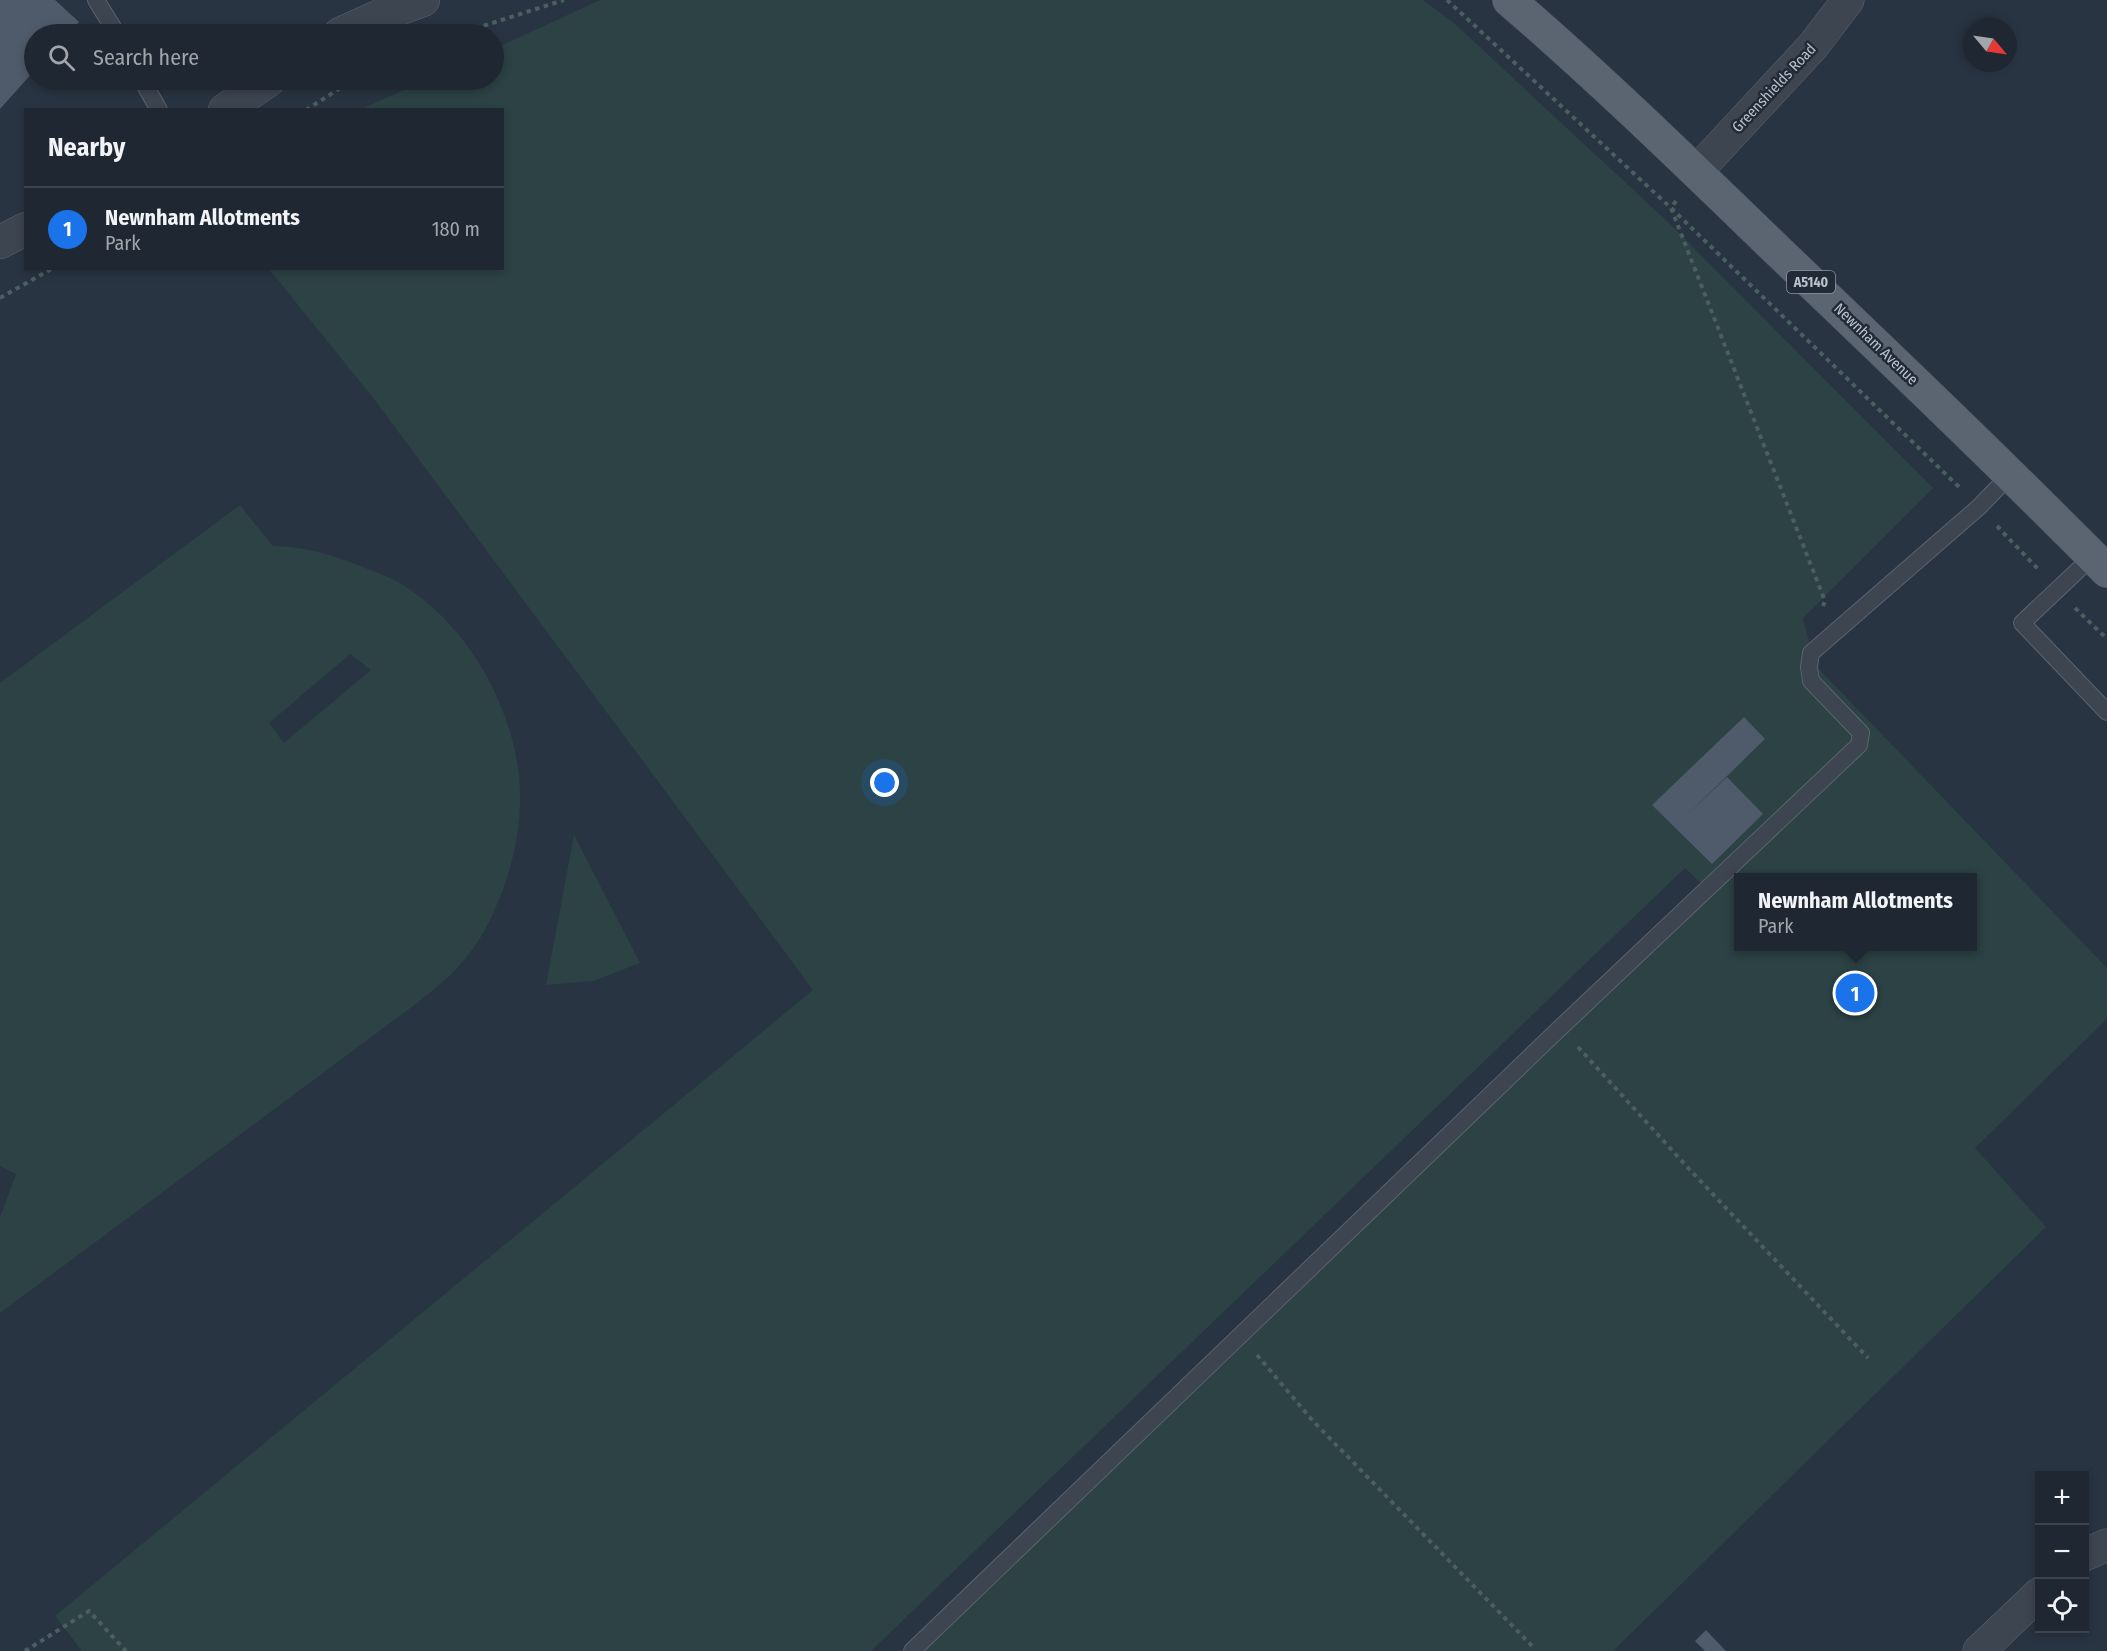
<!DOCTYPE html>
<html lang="en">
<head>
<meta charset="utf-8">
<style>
	body { margin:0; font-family:"Fira Sans Condensed",sans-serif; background:#272f3a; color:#f1f3f6 }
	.controls { position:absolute; right:18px; bottom:18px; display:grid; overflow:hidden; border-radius:0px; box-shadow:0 3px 9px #0003 }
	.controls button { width:54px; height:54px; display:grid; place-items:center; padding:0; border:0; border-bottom:2px solid #3c444d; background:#1f2732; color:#f1f3f6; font:30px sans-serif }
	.compass { position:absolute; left:1963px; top:18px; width:54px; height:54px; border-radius:50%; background:#1f2732; box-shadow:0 3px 9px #0003; rotate:119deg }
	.you { position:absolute; left:885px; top:783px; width:21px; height:21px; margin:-15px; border:4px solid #fff; border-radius:50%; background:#1a73e8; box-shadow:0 0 0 9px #1a73e833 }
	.badge { display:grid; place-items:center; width:39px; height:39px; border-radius:50%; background:#1a73e8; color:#fff; font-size:20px; font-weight:700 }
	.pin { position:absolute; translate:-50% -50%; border:3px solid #fff; box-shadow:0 2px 6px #0006 }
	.popup { position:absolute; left:1734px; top:873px; width:243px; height:78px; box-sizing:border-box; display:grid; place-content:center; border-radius:0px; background:#1f2732; filter:drop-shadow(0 2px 4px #0005); font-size:20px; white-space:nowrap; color:#a1a5ac }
	.popup b { font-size:22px; color:#f1f3f6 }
	.popup::after { content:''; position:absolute; left:50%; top:100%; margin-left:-12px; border:12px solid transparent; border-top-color:#1f2732 }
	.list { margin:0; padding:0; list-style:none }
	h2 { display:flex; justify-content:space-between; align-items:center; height:78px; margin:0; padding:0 24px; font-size:26px }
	h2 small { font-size:20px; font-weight:400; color:#a1a5ac }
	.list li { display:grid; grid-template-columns:39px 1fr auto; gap:18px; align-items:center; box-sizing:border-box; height:84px; padding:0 24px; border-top:2px solid #3c444d }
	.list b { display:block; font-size:22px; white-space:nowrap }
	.list p { margin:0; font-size:20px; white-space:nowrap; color:#a1a5ac }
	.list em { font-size:20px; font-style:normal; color:#a1a5ac }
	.icon { flex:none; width:33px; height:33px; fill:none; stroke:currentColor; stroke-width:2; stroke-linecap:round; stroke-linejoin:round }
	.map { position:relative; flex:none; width:2107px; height:1651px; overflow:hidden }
	.search { position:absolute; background:#1f2732; box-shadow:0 3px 9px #0003; left:24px; top:24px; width:480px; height:66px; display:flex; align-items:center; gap:15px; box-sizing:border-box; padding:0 21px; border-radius:33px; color:#a1a5ac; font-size:22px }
	.panel { position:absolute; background:#1f2732; box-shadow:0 3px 9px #0003; left:24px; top:108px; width:480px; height:162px; border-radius:0px }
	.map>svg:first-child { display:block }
</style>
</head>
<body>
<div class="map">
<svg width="2107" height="1651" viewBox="0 0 2107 1651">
	<rect width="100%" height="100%" fill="#293442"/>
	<!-- green -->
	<g fill="#2c4244" fill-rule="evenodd">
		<path d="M600 0H1423L1455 24 1668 222 1933 488 1803 618 1815 665 2107 968V1019L1975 1148 2046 1227 1613 1651H924L1709 891 1685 868 871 1651H82L55 1616 813 990 374 399 269 269 502 268V110L361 109 427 80H494V49ZM1738 878H1972V946H1738Z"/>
		<path d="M240 505 273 546C305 546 336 556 365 568 379 573 394 579 406 587 466 626 508 698 518 768 524 808 517 851 503 889 496 908 487 929 475 946 459 969 439 986 417 1003L0 1313V1217L16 1174 0 1166V683ZM350 654 371 670 284 743 269 723Z"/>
		<polygon points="574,835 640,963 593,981 546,985"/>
	</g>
	<!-- building -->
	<g fill="#4f5b6a">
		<polygon points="0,0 55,0 79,22 68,34 34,34 34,71 0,109"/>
		<polygon points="1744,717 1765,739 1684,818 1727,777 1763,814 1712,864 1652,805"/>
		<polygon points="1706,1630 1723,1648 1726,1651 1705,1651 1695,1641"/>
	</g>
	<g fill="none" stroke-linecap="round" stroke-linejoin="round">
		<!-- service casing -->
		<g stroke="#5b636f" stroke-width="18">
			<g id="service">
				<polyline points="96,0 117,34"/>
				<polyline points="142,80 159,110"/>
				<polyline points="2093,556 2022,623 2107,712"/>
				<polyline points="912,1651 1560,1028 1859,745 1861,733 1811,681 1809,667 1811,653 1979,507 2011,474"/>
			</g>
		</g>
		<!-- minor casing -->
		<g stroke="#5b636f" stroke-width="33">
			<g id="minor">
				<polyline points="1696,172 1813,46 1848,0"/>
				<polyline points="2084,1555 2107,1545"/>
				<polyline points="1979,1651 2040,1593"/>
			</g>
		</g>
		<!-- tertiary casing -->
		<g stroke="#5b636f" stroke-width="34">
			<g id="tertiary">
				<polyline points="340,34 382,15 423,0"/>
				<polyline points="225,110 269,80"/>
				<polyline points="0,242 26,229"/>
			</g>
		</g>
		<!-- primary casing -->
		<g stroke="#49515e" stroke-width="34">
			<path id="primary" d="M1509 0C1602 80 1690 166 1778 251 1889 357 1999 462 2107 571"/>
		</g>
		<!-- path -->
		<g stroke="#4b5f61" stroke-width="4" stroke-dasharray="4.5 4.5" stroke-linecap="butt">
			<polyline points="1447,0 1671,208 1960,488"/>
			<polyline points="458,34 564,0"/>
			<polyline points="306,110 353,80"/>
			<polyline points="1676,201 1671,208 1825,601 1823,606"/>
			<polyline points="0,298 53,268"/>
			<polyline points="1997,526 2039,570"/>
			<polyline points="2075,608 2107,639"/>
			<polyline points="1578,1047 1690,1170 1868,1358"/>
			<polyline points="1257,1355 1313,1421 1535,1649"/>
			<polyline points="25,1651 89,1611 126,1651"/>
		</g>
		<!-- service -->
		<use href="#service" stroke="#3d4551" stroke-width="16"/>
		<!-- minor -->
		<use href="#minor" stroke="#3d4551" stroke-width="32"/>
		<!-- tertiary -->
		<use href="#tertiary" stroke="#3d4551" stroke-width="33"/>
		<!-- primary -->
		<use href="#primary" stroke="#5b6571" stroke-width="33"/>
	</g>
	<g text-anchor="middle" stroke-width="5" stroke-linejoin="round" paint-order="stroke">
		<!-- shield labels -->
		<rect fill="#212a37" stroke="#8c949f" stroke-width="1.5" x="1787" y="271" width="48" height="22" rx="4.5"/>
		<g font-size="14" font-weight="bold" fill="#bac1cb">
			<text x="1811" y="287">A5140</text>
		</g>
		<!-- street labels -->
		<g font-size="15" fill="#bac1cb" stroke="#212a37">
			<text transform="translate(1774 88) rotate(-47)" y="5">Greenshields Road</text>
			<text transform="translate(1876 344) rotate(44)" y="5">Newnham Avenue</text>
		</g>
	</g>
</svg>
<div class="controls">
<button>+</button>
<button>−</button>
<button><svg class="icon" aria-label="locate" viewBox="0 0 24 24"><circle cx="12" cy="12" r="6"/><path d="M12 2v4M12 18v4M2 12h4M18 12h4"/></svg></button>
</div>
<svg class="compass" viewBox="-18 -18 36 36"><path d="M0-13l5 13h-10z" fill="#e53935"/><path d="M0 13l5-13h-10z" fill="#a1a5ac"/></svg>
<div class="you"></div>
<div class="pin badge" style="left:1855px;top:993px">1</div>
<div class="popup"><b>Newnham Allotments</b>Park</div>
<div class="search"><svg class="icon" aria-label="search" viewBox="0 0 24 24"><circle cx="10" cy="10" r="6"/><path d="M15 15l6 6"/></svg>Search here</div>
<section class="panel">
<h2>Nearby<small></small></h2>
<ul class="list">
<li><span class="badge">1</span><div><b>Newnham Allotments</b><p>Park</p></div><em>180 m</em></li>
</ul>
</section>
</div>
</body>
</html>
